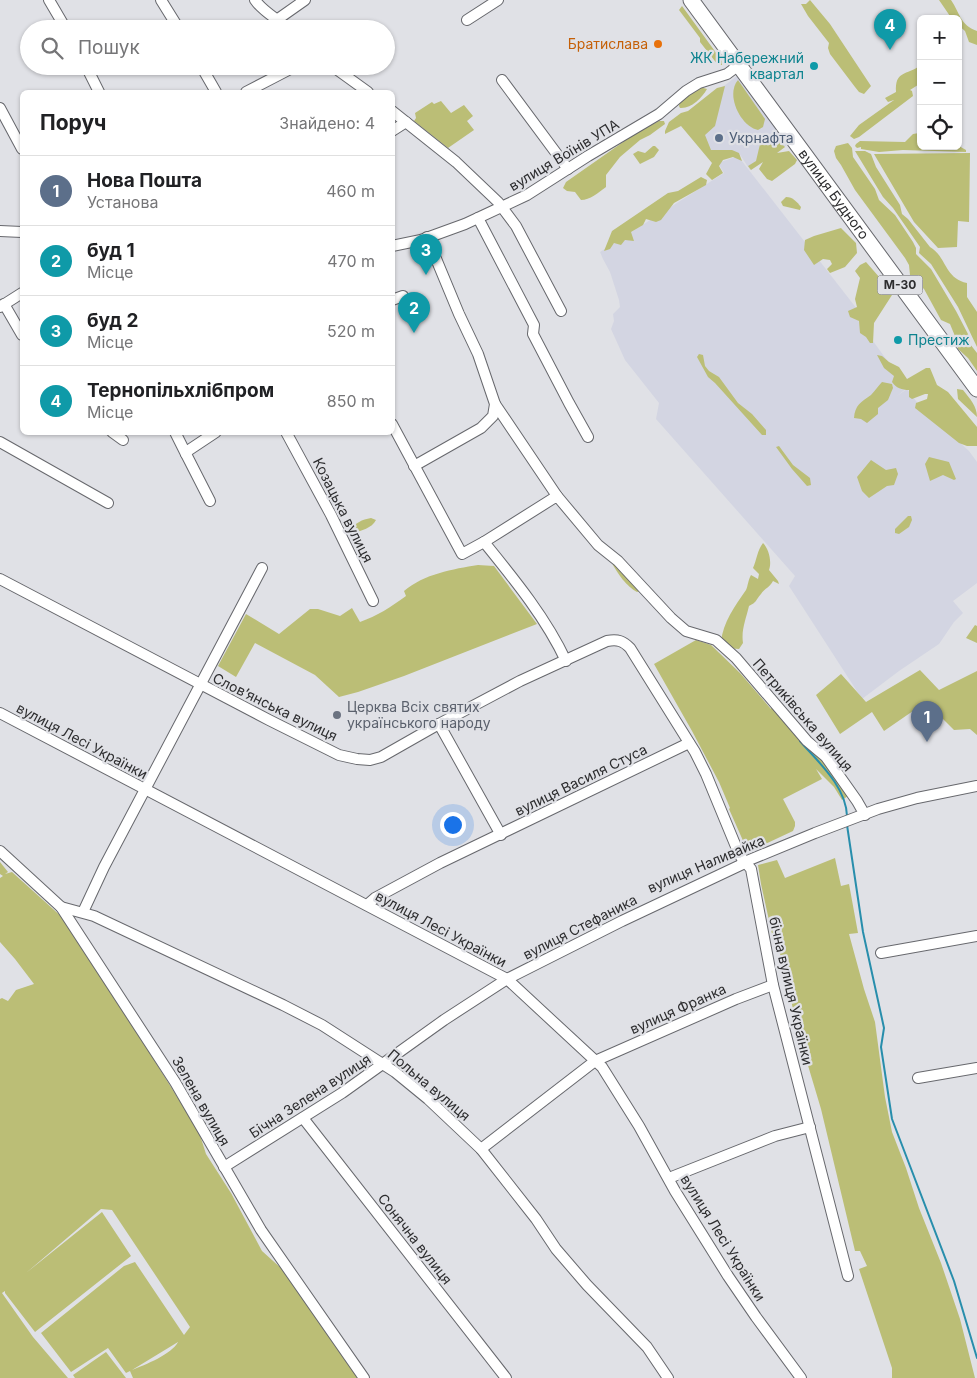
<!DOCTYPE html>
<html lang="uk">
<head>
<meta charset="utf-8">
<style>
	body { margin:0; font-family:Inter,sans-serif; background:#f2f2f2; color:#202124 }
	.controls { position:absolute; right:15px; top:15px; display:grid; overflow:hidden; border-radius:8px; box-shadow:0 1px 4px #0004 }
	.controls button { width:45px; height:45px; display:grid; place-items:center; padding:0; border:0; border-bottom:1px solid #e0e0e0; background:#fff; color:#202124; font:25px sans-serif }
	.you { position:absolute; left:452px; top:824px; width:18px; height:18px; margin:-12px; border:4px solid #fff; border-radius:50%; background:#1a73e8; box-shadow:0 0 0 8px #1a73e833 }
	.badge { display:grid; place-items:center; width:32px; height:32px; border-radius:50%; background:#0f766e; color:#fff; font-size:16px; font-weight:700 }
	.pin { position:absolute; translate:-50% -41px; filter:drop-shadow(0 1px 2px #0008) }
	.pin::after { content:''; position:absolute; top:26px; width:18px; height:15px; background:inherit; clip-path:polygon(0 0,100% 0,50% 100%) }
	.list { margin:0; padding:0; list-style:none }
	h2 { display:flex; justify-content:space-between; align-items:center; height:65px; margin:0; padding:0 20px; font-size:21px }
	h2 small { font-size:16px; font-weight:400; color:#757577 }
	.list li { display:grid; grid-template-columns:32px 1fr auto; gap:15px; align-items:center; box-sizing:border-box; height:70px; padding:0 20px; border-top:1px solid #e0e0e0 }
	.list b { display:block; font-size:19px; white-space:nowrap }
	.list p { margin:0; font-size:16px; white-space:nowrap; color:#757577 }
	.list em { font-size:16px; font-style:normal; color:#757577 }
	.icon { flex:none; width:28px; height:28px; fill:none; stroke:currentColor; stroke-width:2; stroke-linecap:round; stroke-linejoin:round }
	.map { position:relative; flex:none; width:977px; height:1378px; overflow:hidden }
	.search { position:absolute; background:#fff; box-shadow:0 1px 4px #0004; left:20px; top:20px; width:375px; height:55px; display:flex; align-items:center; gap:12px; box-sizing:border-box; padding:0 18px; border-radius:28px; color:#757577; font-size:19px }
	.panel { position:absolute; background:#fff; box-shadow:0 1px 4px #0004; left:20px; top:90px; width:375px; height:345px; border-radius:8px }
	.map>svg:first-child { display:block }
</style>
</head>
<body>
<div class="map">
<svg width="977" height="1378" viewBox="0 0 977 1378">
	<rect width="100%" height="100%" fill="#e0e1e6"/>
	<!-- built -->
	<g fill="#d3d5e2">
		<polygon points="737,76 787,145 750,170 739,153 713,160 683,117"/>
		<polygon points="738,156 857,309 852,312 907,388 897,396 907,389 919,405 969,451 977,462 977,583 953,601 963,613 954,622 939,644 899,671 862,699 789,586 795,576 656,419 659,403 625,360 611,329 614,321 613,314 620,307 619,300 610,272 603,259 600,252 724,173 718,163"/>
	</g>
	<!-- green -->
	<g fill="#bbbe76" fill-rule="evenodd">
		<polygon points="810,0 830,24 871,86 864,94 859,92 855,87 830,54 828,48 829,43 808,16 801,4 806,4"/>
		<path d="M939 0H951C960 13 960 25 977 31V45L969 42 965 31 958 25V19H952Z"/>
		<polygon points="682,6 722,61 722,65 718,65 700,42 700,38 679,10"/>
		<path d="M921 65V83L910 90 912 91 913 96 859 137 854 139 850 136 859 125 894 100 888 102 885 98 896 92C895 70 906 76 921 65Z"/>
		<path d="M738 80 765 119 763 127 758 130C741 127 725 95 738 80Z"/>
		<polygon points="725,86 715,126 705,135 711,150 732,150 739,153 742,161 733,157 723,160 719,166 723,173 712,180 706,174 712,163 681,126 665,134 665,131 669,122 681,113 688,111 717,88"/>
		<path d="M700 87 707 89C702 98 691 109 680 108L679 106 680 101Z"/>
		<polygon points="441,101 451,113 464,105 473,116 467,121 474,130 448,148 414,121 416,118 415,113 432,102 434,104"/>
		<path d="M659 121H664L665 124 650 135 640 140 620 157 606 175V187C598 193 590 200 581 200L575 192 567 191 563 188 566 182 636 133Z"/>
		<polygon points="919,133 921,135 921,146 959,146 966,150 966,152 903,150 879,152 861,149 861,147 857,148 855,146 856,144 860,141 905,142 913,134"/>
		<path d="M766 140C774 140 779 140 785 147L777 153 789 151 797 160 795 164 772 181 767 179 759 169 763 162 751 170 748 166 756 161 760 144Z"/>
		<polygon points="848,143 852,148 853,157 875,189 879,200 895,215 913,242 916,248 916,254 931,269 956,311 968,334 970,344 977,353 977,371 968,358 958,349 957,341 950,324 941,320 924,289 910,275 909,265 905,258 855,190 841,165 836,158 834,151 836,146"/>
		<polygon points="653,146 655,146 659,150 654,157 640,164 633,154 638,151 645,153"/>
		<path d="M855 151H865L871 154 876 167 900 205 902 214 908 219 930 247C947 257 944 278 967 283V297L977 312V347L958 307 931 264 919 253 920 247 893 208 883 197Z"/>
		<polygon points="970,153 969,222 958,221 957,247 938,248 914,222 874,154"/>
		<polygon points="701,177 707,180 706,185 674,203 661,220 656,222 646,219 643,225 631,232 634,241 625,240 621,245 614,243 610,249 604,251 612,231 668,193 678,191"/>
		<path d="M786 197C793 197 797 202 801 207L800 210 783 206 781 202Z"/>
		<polygon points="841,228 856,243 857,253 845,267 830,273 827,269 832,264 830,260 823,259 814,265 804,250 805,240 814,236"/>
		<polygon points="866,262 880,278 892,295 874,323 873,343 870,343 866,337 860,333 859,321 850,317 848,311 857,307 855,299 860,278 855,271 860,265"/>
		<polygon points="699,354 703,355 705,366 709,371 719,377 738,403 752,414 766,430 766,435 762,435 715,383 708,377 697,357"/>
		<path d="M877 355 882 356 889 362 899 367 907 379 926 368H930L937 385 948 392 977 427V446H967L959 443 915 408 916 403 927 399 928 394H925L912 399 909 397V390C902 390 896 388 892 382L894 376 884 368Z"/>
		<path d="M882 382 892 384 893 388 888 400 878 408V414L867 423 861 419 854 418C855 405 861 402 871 395 875 391 878 386 882 382Z"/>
		<path d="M957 389 963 390C970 399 977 406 977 417L958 399Z"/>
		<polygon points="779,446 793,465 810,478 811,485 807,486 792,469 776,447"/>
		<polygon points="929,457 949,462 956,479 954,480 943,475 930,481 925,464"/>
		<polygon points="871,460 886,470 896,468 898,474 894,485 887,486 869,498 862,491 857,477"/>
		<polygon points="908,516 911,516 912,520 909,527 899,534 895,533 895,529"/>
		<path d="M371 518 376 520C372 528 361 531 353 533L351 531C355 522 362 520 371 518Z"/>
		<path d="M763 543C769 549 772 562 769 570L778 581 779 584 773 581C769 588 764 589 761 594 755 601 757 602 749 606 746 619 741 630 743 643L739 649 727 648 721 642C723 622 735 606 746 590 748 586 748 580 751 575L758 579 759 574 753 568C757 559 757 551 763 543Z"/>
		<path d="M613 562 642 590 637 592C627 587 617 573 612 563Z"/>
		<path d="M478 565 494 566 537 624 404 676 358 692 339 697 315 675 255 643 236 677 218 666 246 614 279 634 310 609H318L340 616 352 608 360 622C377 616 391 607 406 596L404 591C424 574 453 569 478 565Z"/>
		<polygon points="975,625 977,626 977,643 966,638"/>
		<polygon points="696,640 711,645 740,673 771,709 772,706 823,758 848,796 842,800 834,787 816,769 822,779 783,799 795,822 795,826 793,831 748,852 729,809 730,808 719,782 692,731 654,664"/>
		<polygon points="920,670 939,690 977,671 977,735 970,729 954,730 926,702 884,731 872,712 840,734 816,695 841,674 866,702"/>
		<polygon points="835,858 841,886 849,884 858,933 849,934 864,989 875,1022 885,1097 892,1132 906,1168 919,1208 941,1263 960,1319 975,1378 892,1378 892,1368 859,1269 867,1266 860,1251 855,1251 821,1109 798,1032 782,959 772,934 761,884 758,865 777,860 785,878"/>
		<path d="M0 862 8 872 5 874 12 872 63 918 113 994 199 1132 206 1154 231 1193 262 1251 282 1269 360 1378H133L130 1371 126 1373 108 1348 71 1372 41 1333 124 1266 135 1262 184 1335 190 1327 112 1210 101 1209 26 1273 102 1212 131 1256 35 1332 5 1293V1291L2 1293 33 1337 68 1378H0V999L2 998 8 1001 16 990 34 984 15 959 0 942V878L3 876 0 874ZM178 1342C172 1354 145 1365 132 1370Z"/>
		<polygon points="106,1352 126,1378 75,1378 73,1375"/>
	</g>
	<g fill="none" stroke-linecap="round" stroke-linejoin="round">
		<!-- stream -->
		<g stroke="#288eac" stroke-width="2">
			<path d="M800 741C818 762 846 786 847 816"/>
			<polyline points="847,825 863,932 884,1028 881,1047 892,1119 954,1281 977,1358"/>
		</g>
		<!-- minor casing -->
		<g stroke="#67686d" stroke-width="12">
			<g id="minor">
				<polyline points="49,0 66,29"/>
				<polyline points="161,0 179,29"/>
				<path d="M255 0C263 12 277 18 288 29"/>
				<polyline points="278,19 305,0"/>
				<polyline points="467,20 498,0"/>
				<polyline points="86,66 99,92"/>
				<polyline points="201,66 216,92"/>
				<polyline points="332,66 368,92"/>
				<polyline points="502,80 568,169"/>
				<polyline points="246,92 296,66"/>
				<polyline points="0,108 22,149"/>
				<polyline points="392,111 456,162 498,202 516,226 561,311"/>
				<polyline points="392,131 406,122"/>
				<polyline points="478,218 534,325 533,334 569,403 588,437"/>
				<polyline points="0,231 22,232"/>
				<polyline points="392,246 421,240 465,224 527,195 588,156 659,114 686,91 699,83 727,74 739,65"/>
				<polyline points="392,300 403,296"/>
				<polyline points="4,304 22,335"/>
				<polyline points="0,307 22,293"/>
				<polyline points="495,404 557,496"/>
				<path d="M392 424 462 554 484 542C514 579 546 618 566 661"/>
				<polyline points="112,432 123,440"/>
				<polyline points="175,432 186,454"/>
				<polyline points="286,432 331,515 373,601"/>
				<polyline points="0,442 108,503"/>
				<polyline points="414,466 481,428 493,416 495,404 478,354 459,314 427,237"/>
				<polyline points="210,501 186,454 189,450 216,432"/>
				<polyline points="484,542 557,496 598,545 618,561 671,618 686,631 716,640 736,658 807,741 826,757 857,801 865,815"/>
				<path d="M0 579 269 720 339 755 357 759 370 760 381 757 439 724 520 681 607 641C618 639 623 641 630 648L695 752 706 774 737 849 741 857 751 869 773 985 848 1276"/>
				<polyline points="0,713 507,979 602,1067 639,1126 675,1191 728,1276 756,1317 801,1378"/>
				<polyline points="439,724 501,835"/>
				<polyline points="0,851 61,907 175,1082 261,1230 364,1378"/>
				<polyline points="742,863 815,833 878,809 917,798 977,786"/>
				<polyline points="367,905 375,898 440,863 689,743"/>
				<polyline points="61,907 94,916 283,1005 322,1025 395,1072 428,1099 481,1149 536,1219 556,1249 587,1285 647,1347 668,1378"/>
				<polyline points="83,912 104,867 262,568"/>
				<polyline points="881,953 977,936"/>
				<polyline points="918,1078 977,1068"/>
				<polyline points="303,1118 506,1378"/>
				<polyline points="481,1149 595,1061 736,999 773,985"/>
				<polyline points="224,1167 342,1093 444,1020 507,979 622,921 747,862"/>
				<polyline points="669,1178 775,1136 810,1127"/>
			</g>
		</g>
		<!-- highway casing -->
		<g stroke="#67686d" stroke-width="17">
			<g id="highway">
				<path id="s1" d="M691 0 977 389"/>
			</g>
		</g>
		<!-- minor -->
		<use href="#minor" stroke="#fff" stroke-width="10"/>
		<!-- highway -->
		<use href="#highway" stroke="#fff" stroke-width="15"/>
	</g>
	<!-- markers -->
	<circle fill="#e8710a" stroke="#e0e1e6" stroke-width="2" cx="658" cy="44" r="5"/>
	<g fill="#0f9aa8" stroke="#e0e1e6" stroke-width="2">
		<circle cx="814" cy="66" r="5"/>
		<circle cx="898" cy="340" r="5"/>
	</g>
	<circle fill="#5c6f8a" stroke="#e0e1e6" stroke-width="2" cx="719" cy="138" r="5"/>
	<circle fill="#6b7280" stroke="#e0e1e6" stroke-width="2" cx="337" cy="715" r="5"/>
	<g text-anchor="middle" stroke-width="4.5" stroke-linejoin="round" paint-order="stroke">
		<!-- shield labels -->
		<rect fill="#e0e1e6" stroke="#636366" stroke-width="1" x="877.5" y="275.5" width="45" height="19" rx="4"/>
		<g font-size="12" font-weight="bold" fill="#2d2d2f">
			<text x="900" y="289">М-30</text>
		</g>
		<!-- food labels -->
		<g font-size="14" fill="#c56008" stroke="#e0e1e6" text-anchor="end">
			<text x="648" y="49">Братислава</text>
		</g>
		<!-- culture labels -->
		<g font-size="14" fill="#0d838f" stroke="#e0e1e6" text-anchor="end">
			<text x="804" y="63">ЖК Набережний<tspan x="804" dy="16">квартал</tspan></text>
			<text x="908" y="345" text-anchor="start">Престиж</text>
		</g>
		<!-- service labels -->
		<g font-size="14" fill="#4e5e75" stroke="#e0e1e6" text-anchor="start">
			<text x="729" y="143">Укрнафта</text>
		</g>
		<!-- street labels -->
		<g font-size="14" fill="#2d2d2f" stroke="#e0e1e6">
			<text transform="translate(564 155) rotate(-31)" y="5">вулиця Воїнів УПА</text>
			<text dy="5" stroke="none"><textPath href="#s1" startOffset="241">вулиця Будного</textPath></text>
			<text transform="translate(343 510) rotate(63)" y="5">Козацька вулиця</text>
			<text transform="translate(275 707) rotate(26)" y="5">Словʼянська вулиця</text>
			<text transform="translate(803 715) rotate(49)" y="5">Петриківська вулиця</text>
			<text transform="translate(82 741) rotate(28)" y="5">вулиця Лесі Українки</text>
			<text transform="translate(581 780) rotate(-26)" y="5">вулиця Василя Стуса</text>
			<text transform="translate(706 864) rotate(-23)" y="5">вулиця Наливайка</text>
			<text transform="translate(580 927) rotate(-27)" y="5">вулиця Стефаника</text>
			<text transform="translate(441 929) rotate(28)" y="5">вулиця Лесі Українки</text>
			<text transform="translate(791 991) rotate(77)" y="5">бічна вулиця Українки</text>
			<text transform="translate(678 1009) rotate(-24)" y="5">вулиця Франка</text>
			<text transform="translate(429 1085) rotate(40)" y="5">Польна вулиця</text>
			<text transform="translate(310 1096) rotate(-33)" y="5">Бічна Зелена вулиця</text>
			<text transform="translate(201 1101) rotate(60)" y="5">Зелена вулиця</text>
			<text transform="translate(723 1238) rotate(58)" y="5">вулиця Лесі Українки</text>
			<text transform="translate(415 1239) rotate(52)" y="5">Сонячна вулиця</text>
		</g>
		<!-- worship labels -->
		<g font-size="14" fill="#5b616d" stroke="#e0e1e6" text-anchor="start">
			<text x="347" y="712">Церква Всіх святих<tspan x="347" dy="16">українського народу</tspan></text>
		</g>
	</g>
</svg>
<div class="controls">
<button>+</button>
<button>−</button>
<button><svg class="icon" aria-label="locate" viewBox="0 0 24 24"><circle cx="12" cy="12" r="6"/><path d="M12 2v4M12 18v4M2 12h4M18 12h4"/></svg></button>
</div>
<div class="you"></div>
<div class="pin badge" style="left:927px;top:742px;background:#5c6f8a">1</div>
<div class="pin badge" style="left:414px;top:333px;background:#0f9aa8">2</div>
<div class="pin badge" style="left:426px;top:275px;background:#0f9aa8">3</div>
<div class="pin badge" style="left:890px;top:50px;background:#0f9aa8">4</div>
<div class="search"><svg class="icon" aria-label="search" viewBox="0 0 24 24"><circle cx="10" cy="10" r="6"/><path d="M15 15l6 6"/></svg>Пошук</div>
<section class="panel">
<h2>Поруч<small>Знайдено: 4</small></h2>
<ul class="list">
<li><span class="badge" style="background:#5c6f8a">1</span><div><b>Нова Пошта</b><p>Установа</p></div><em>460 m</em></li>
<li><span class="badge" style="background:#0f9aa8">2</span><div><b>буд 1</b><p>Місце</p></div><em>470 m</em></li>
<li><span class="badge" style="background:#0f9aa8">3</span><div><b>буд 2</b><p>Місце</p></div><em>520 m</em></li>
<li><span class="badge" style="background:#0f9aa8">4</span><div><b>Тернопільхлібпром</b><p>Місце</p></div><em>850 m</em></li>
</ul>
</section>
</div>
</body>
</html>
